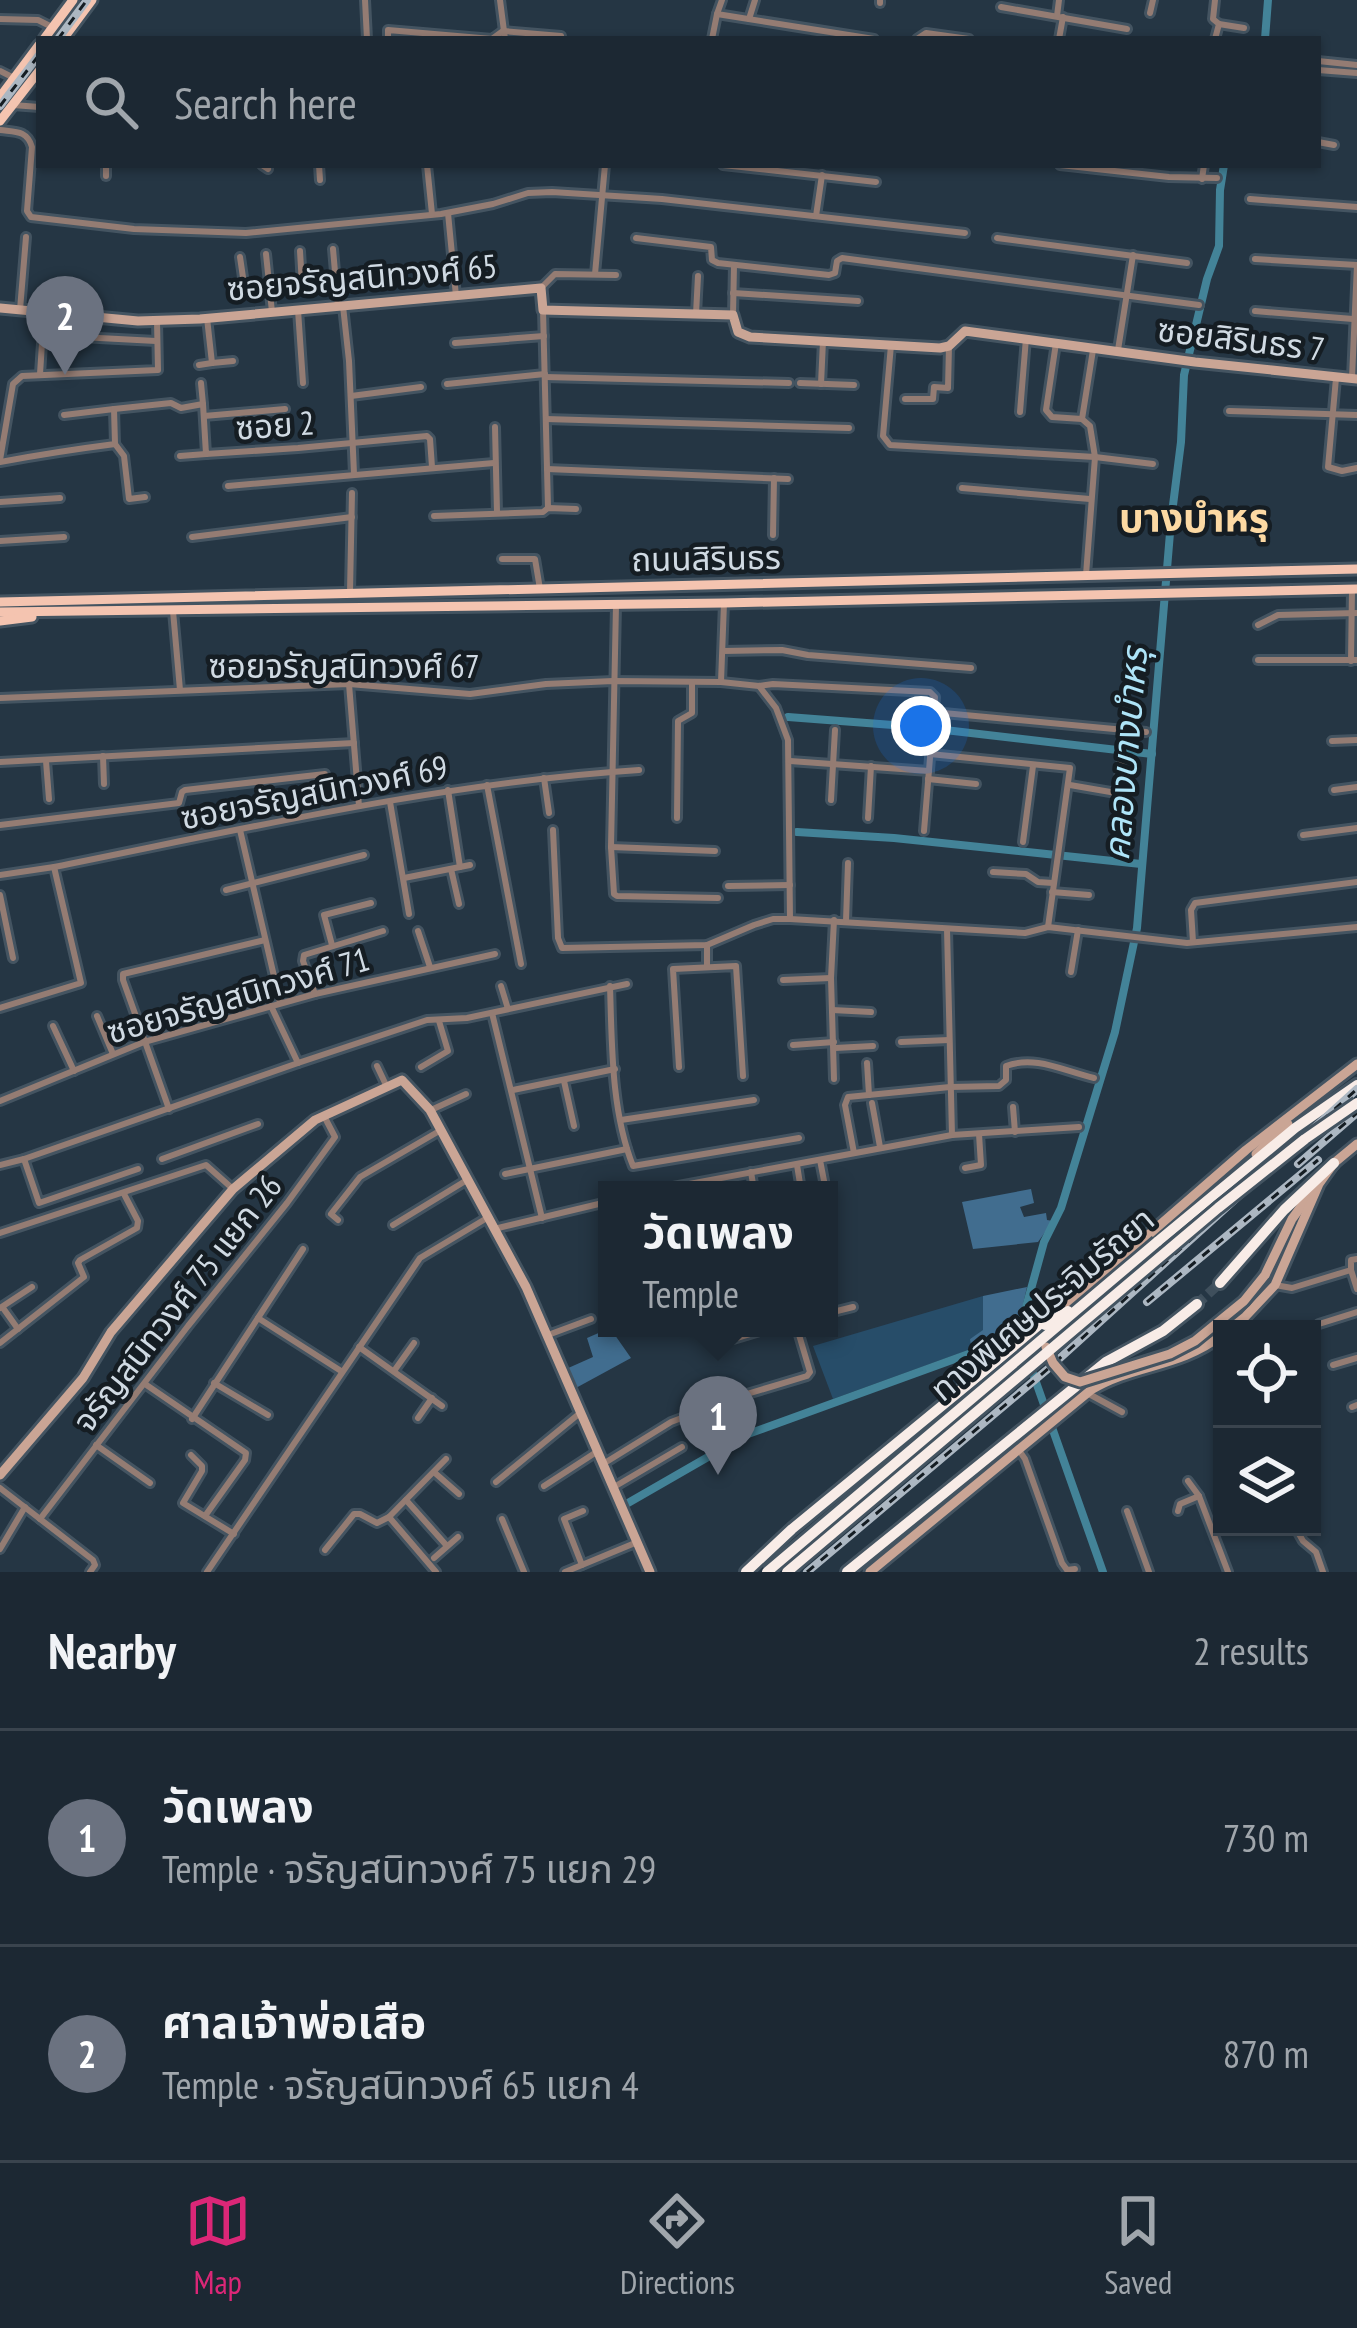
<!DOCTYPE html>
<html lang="en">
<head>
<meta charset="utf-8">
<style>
	body { margin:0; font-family:"PT Sans Narrow","Noto Sans Thai",sans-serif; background:#25303b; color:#f1f3f6 }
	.controls { position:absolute; right:36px; bottom:36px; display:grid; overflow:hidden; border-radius:0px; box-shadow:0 3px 9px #0004 }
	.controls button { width:108px; height:108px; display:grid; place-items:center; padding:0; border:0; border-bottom:3px solid #3a444e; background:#1c2833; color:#f1f3f6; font:60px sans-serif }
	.you { position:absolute; left:921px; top:726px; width:42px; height:42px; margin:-30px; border:9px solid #fff; border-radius:50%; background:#1a73e8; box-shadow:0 0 0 18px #1a73e833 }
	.badge { display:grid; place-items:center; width:78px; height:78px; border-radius:50%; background:#db2777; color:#fff; font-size:39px; font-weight:700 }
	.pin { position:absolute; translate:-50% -99px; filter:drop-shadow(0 3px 6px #0008) }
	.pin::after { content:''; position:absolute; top:63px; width:42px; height:36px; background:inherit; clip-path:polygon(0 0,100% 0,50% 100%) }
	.popup { position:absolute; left:598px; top:1181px; width:240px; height:156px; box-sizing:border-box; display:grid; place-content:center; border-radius:0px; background:#1c2833; filter:drop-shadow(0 3px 9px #0005); font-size:39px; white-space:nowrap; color:#a0a6ac }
	.popup b { font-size:45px; color:#f1f3f6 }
	.popup::after { content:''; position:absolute; left:50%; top:100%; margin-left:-24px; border:24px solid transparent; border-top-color:#1c2833 }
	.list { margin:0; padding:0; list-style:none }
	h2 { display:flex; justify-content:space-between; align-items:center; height:156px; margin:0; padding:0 48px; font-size:51px }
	h2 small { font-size:39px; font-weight:400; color:#a0a6ac }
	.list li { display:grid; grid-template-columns:78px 1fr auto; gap:36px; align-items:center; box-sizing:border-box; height:216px; padding:0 48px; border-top:3px solid #3a444e }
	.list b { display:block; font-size:45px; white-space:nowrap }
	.list p { margin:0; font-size:39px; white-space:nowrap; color:#a0a6ac }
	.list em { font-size:39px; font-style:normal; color:#a0a6ac }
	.icon { flex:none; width:66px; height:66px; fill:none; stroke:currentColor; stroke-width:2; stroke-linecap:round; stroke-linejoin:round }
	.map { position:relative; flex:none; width:1357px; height:1572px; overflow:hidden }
	.search { position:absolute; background:#1c2833; box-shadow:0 3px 9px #0004; left:36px; right:36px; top:36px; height:132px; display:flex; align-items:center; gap:30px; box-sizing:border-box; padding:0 42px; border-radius:0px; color:#a0a6ac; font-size:45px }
	.sheet { height:588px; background:#1c2833 }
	nav { display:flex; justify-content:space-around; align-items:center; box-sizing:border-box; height:168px; border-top:3px solid #3a444e; background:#1c2833; font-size:33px; color:#a0a6ac }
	nav a { display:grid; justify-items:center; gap:6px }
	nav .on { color:#db2777 }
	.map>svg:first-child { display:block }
</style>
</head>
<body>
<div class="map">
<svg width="1357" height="1572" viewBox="0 0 1357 1572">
	<rect width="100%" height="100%" fill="#253644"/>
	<!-- green -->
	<polygon fill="#274d69" points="983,1296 983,1331 970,1339 971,1349 833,1399 813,1346"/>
	<!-- forest -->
	<g fill="#416d8f">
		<polygon points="1031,1189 1034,1203 1020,1207 1024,1217 1046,1213 1047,1220 1053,1221 1038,1242 973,1249 962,1202"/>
		<polygon points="1027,1287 1016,1334 971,1349 970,1339 983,1330 983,1296"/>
		<polygon points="610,1328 631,1358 574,1389 566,1369 593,1357 587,1338"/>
	</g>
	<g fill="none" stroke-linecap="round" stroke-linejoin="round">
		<!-- canal -->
		<g stroke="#438398" stroke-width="8">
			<polyline points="1265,39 1268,0"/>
			<polyline points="788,717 919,727 1152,754"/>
			<polyline points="797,832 894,838 1141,864"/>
			<polyline points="1018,1336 1044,1242 1061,1208 1115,1032 1137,928 1171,521 1181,442 1184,375 1207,279 1219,246 1220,190 1224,165"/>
			<polyline points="1018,1337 1024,1348 1103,1572"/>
			<polyline points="628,1503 748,1434 1018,1336"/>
		</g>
		<!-- highway-tunnel -->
		<polyline stroke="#3f4f5c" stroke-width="10" stroke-dasharray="10 5" stroke-linecap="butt" points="1197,1304 1220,1283"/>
		<!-- street casing -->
		<g stroke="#445461" stroke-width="12">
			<g id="street">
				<polyline points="365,0 367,39"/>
				<polyline points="500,0 505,39"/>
				<polyline points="722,0 717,14 874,39"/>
				<polyline points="1215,0 1213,19 1219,24 1215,39"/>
				<polyline points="880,3 880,0"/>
				<polyline points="1001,7 1127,29"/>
				<polyline points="1150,13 1153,0"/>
				<polyline points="1057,16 1059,0"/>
				<polyline points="0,19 38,20 52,27"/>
				<polyline points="749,19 755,0"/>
				<polyline points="1219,24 1244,28"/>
				<polyline points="388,39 388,30 492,39 503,31 561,36"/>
				<polyline points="712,39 717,14"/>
				<polyline points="917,39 926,33 969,39"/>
				<polyline points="1059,39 1063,17"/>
				<polyline points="1318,61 1357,65"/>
				<polyline points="1318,70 1357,73"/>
				<polyline points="0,71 14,78"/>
				<polyline points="13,105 39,107"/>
				<path d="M0 130C15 132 27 130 32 147L27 211 31 217 134 229 246 233 441 214 493 204 528 193 552 192 662 199 965 233"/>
				<polyline points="1318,142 1334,145"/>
				<polyline points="106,165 106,176"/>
				<polyline points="262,165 268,169"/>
				<polyline points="319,165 320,180"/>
				<polyline points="427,165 432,214"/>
				<polyline points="723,165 876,182"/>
				<polyline points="1060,165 1169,177 1217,178"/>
				<polyline points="1202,179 1204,165"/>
				<polyline points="1250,199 1357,207"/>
				<polyline points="448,213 456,296"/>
				<polyline points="816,216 822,175"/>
				<polyline points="636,238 711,247 712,260 718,263 829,275 835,273 837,261 842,258 1199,305"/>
				<polyline points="997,238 1187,263"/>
				<polyline points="333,249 338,306"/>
				<polyline points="300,251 302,285"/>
				<polyline points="266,254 272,312"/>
				<polyline points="240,257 245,291 336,282"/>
				<polyline points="1255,259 1357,265"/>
				<polyline points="595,274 605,165"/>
				<polyline points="541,288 555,274 616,275"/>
				<polyline points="733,293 858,301"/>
				<polyline points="343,306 349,361 354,474"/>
				<polyline points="20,310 26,237"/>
				<polyline points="298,310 303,383"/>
				<polyline points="543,310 548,508"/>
				<polyline points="1255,311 1353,319"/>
				<polyline points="696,314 698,276"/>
				<polyline points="733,315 734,265"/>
				<polyline points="43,335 156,341"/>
				<polyline points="455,343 544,336"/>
				<polyline points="1056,343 1046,410 1052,417 1082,419"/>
				<polyline points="891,345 883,436 890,445 1095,457 1153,464"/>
				<polyline points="1118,350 1133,255"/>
				<polyline points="212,363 233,361"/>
				<polyline points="199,365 212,363 207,318"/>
				<polyline points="40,374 44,313"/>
				<polyline points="545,377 789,383"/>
				<polyline points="1336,378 1328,467 1342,471 1357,468"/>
				<polyline points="1352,378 1357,265"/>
				<polyline points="201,383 203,404"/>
				<polyline points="800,383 854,385"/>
				<polyline points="447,384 545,374"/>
				<polyline points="821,384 823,341"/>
				<polyline points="351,396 421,387"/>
				<polyline points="905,399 933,399 934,387 948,388 949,346"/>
				<polyline points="1229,411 1357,415"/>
				<polyline points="1020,412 1026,338"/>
				<polyline points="64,415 114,409"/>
				<polyline points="204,416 285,409"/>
				<polyline points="546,419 849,428"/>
				<polyline points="495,427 497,512"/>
				<polyline points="115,444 124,456 129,499 145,497"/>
				<polyline points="180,456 206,454"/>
				<polyline points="0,460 13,384 22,376 158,370 157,321"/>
				<path d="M0 462C38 455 76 449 115 444L114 409 171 403 181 408 203 404 206 454 298 448 427 436 430 439 432 467"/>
				<polyline points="547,469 788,479"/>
				<polyline points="228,486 494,463"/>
				<polyline points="962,488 1090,499"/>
				<polyline points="0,502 60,498"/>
				<polyline points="434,516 543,512 548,508 576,509"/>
				<polyline points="773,535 774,478"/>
				<polyline points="192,537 352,517"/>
				<polyline points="0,541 64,537"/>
				<polyline points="502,559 535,559 540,589"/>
				<polyline points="1086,575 1095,457 1090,426 1082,419 1093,350"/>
				<polyline points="350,592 352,493"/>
				<polyline points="616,605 611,847 614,894 617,896 718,898"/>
				<polyline points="173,611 180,690"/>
				<polyline points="1258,625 1278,615 1357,613"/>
				<polyline points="723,651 782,650 808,655 971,668"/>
				<polyline points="1258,660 1357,660"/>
				<polyline points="1351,661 1352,589"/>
				<polyline points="721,682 724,603"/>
				<polyline points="349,684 359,806"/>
				<polyline points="759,686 776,708 788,740 790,919"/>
				<polyline points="0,698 349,684 470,694 546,684 613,681 721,682 759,686 773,684 930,692 935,697 924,831"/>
				<polyline points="933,712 1146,732"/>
				<polyline points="1332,741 1357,740"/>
				<polyline points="930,754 1070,768 1048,927"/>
				<polyline points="103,756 104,784"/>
				<polyline points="46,761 49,799"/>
				<polyline points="790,761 929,771"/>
				<polyline points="0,762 354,743"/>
				<polyline points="544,778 549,813"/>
				<polyline points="928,779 976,784"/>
				<polyline points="487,785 521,964"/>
				<polyline points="1070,785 1122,794 1116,845"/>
				<polyline points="448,790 460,867"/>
				<polyline points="1334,790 1357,787"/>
				<polyline points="1117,791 1122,760"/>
				<polyline points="831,800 835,730"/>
				<polyline points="390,802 409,914"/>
				<polyline points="677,818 678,721 692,713 692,682"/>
				<polyline points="868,818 871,766"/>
				<polyline points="0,825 179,803 182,792 185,790 325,774"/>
				<polyline points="240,830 280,1002"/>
				<polyline points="553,830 558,938 562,948 707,945 754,925 773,919 790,919 1025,933 1048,927 1187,943 1357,927"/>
				<polyline points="1303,835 1357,828"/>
				<polyline points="1023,842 1033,766"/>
				<polyline points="611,847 715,851"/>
				<polyline points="451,869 459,904"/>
				<polyline points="993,872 1026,874 1038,882 1053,883"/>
				<path d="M0 875 54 867C248 828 441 783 639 770"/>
				<polyline points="404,878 470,865"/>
				<polyline points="728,886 790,885"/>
				<polyline points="226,890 364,855"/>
				<polyline points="1052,892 1089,895"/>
				<polyline points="0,895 13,958"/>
				<polyline points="846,921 848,863"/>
				<polyline points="947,929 952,1135"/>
				<polyline points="418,931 430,967"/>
				<polyline points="1193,942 1191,910 1195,903 1357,882"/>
				<polyline points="332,945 324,915 371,903"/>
				<polyline points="707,967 707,945"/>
				<polyline points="1071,972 1078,930"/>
				<polyline points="783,980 831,978"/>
				<polyline points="501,986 508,1009"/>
				<path d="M610 986C612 1044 611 1111 633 1166L799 1138"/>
				<polyline points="315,994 303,961 304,955 383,931"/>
				<polyline points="271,1006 298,1063"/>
				<polyline points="0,1008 81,983 54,867"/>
				<polyline points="832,1010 871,1012"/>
				<polyline points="492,1013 542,1218"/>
				<polyline points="97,1016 113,1054"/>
				<polyline points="53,1026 74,1071"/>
				<polyline points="901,1042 949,1040"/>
				<polyline points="793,1045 834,1042"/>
				<polyline points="835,1048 873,1046"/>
				<polyline points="867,1063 869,1095"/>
				<polyline points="377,1066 386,1085"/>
				<polyline points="421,1067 448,1051 439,1021"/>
				<polyline points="679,1067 673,969 736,966 743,1076"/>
				<polyline points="834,1079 831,978 834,920"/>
				<polyline points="564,1081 574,1126"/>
				<polyline points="513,1090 615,1069"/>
				<polyline points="0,1101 144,1042 315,994 495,954"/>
				<polyline points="872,1103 880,1147"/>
				<polyline points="1013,1107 1015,1132"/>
				<polyline points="169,1109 123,980 123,974 265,940"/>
				<polyline points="431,1110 466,1094"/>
				<polyline points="621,1120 754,1100"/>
				<path d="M854 1153 845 1105 848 1097 950 1087 999 1086 1006 1080V1066C1035 1055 1064 1071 1094 1078"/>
				<polyline points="24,1159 39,1203 138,1169"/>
				<polyline points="162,1159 258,1124"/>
				<polyline points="820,1160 825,1186"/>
				<polyline points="0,1165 24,1159 298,1063 427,1020 467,1018 627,984"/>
				<polyline points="797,1165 801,1190"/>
				<polyline points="965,1168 981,1165 979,1134"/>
				<polyline points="751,1172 754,1190"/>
				<polyline points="505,1174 627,1149"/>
				<polyline points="657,1190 952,1135 1079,1127"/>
				<polyline points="338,1220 331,1214 360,1177 441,1130"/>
				<polyline points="393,1225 467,1180"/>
				<polyline points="494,1229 607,1202"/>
				<polyline points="0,1233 206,1165 233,1189"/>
				<polyline points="1351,1270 1357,1289"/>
				<polyline points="1275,1285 1292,1288 1351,1270 1351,1260 1357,1259"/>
				<polyline points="0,1308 32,1287"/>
				<polyline points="3,1308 18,1329"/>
				<polyline points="829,1313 853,1307"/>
				<polyline points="258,1318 341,1371"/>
				<polyline points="1319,1324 1357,1312"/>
				<polyline points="548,1335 591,1319"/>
				<polyline points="723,1342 770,1328"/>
				<polyline points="0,1343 84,1277 78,1263 80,1260 137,1228 138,1221 124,1194"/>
				<polyline points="359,1347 442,1406"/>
				<polyline points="1333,1365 1357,1358"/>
				<polyline points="394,1371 414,1343"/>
				<polyline points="214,1383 268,1415"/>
				<polyline points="145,1384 246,1453 245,1460 205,1516"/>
				<polyline points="1089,1394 1122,1412"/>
				<polyline points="1352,1407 1357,1405"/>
				<polyline points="418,1418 432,1398"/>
				<polyline points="192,1419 303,1249"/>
				<polyline points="96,1445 150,1483"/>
				<polyline points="1018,1449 1025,1459 1062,1563 1067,1570 1075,1569"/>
				<polyline points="191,1455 202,1466 202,1471 183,1503 234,1534"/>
				<polyline points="603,1464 671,1422 737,1397 807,1376 810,1372 797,1328"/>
				<polyline points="435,1473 459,1494"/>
				<polyline points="1188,1481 1199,1496 1228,1572"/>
				<polyline points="496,1482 580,1413"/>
				<polyline points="544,1486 598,1451"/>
				<polyline points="614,1487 682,1447"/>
				<polyline points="0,1488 93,1560 95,1565 90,1572"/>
				<polyline points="406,1500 447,1546"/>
				<polyline points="1127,1511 1149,1572"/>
				<polyline points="1178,1511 1180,1504 1199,1496"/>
				<polyline points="389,1517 436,1572"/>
				<polyline points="40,1519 188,1326 287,1203 335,1137 324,1116"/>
				<polyline points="502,1519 524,1572"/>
				<polyline points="1295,1527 1303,1541 1316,1552 1323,1572"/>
				<polyline points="0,1549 25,1507"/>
				<polyline points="325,1550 354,1514 360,1514 377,1523 389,1517 446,1459"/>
				<polyline points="434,1558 458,1537"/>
				<polyline points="582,1565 564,1519 583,1511"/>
				<polyline points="207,1572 420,1258 487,1218"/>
				<polyline points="565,1572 635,1543"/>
			</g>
		</g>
		<!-- secondary casing -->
		<g stroke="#445461" stroke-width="15">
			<g id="secondary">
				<polyline points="0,308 138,321 200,319 541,288 543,310 733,315 738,332 750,337 940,348 949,346 965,331 1195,362 1357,379"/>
				<polyline points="1256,1154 1288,1124"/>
				<polyline points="1265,1275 1292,1219 1311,1193"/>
				<polyline points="1055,1316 1246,1150 1357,1064"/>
				<polyline points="1230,1329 1245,1317 1275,1285 1319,1184 1334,1163 1357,1144"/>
				<polyline points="0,1475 83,1378 111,1332 233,1189 315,1120 402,1080 430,1110 526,1287 650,1572"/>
				<path d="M870 1572 1091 1390C1134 1364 1179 1368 1222 1335"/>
			</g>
		</g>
		<!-- primary casing -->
		<g stroke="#445461" stroke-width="15">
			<g id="primary">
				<polyline points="44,39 73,0"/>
				<polyline points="63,39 92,0"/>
				<polyline points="0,97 39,45"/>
				<polyline points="0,121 39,71"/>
				<polyline points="0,602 1357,569"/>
				<polyline points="0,612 724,603 1357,589"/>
				<polyline points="0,621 32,617"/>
			</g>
		</g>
		<!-- highway casing -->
		<g stroke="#445461" stroke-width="16">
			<g id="highway">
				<polyline points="1157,1242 1295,1128 1357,1085"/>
				<polyline points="1220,1283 1284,1210 1334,1163"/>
				<polyline points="746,1572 792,1529 1017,1344 1045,1325"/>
				<polyline points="847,1572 1106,1362 1163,1331 1197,1304"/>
			</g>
		</g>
		<!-- street -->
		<use href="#street" stroke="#947c73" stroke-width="6"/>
		<!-- secondary -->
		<use href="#secondary" stroke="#caa595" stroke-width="9"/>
		<!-- primary -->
		<use href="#primary" stroke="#f4c4b0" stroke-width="9"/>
		<!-- highway -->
		<use href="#highway" stroke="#f8ece7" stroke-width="10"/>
		<!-- rail casing -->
		<g stroke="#acb7c2" stroke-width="8">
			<g id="rail">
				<polyline points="58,39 87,0"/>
				<polyline points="0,106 39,55"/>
				<polyline points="1298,1164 1357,1113"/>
				<polyline points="1147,1302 1318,1160"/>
				<polyline points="807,1572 1049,1368 1357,1089"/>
			</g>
		</g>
		<!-- rail -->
		<use href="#rail" stroke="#151d23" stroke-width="3" stroke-dasharray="9" stroke-linecap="butt"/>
		<!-- secondary-bridge casing -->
		<g stroke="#445461" stroke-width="15" stroke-linecap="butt">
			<polyline id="secondary-bridge" points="1046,1347 1053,1363 1065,1377 1080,1382 1170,1354 1195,1341 1244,1301 1265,1275"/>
		</g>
		<!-- highway-bridge casing -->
		<g stroke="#445461" stroke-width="16" stroke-linecap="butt">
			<g id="highway-bridge">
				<polyline points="1045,1325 1068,1311"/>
				<polyline points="767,1572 1157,1242"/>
				<polyline points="787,1572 1218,1208 1305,1139 1357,1103"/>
			</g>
		</g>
		<!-- secondary-bridge -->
		<use href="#secondary-bridge" stroke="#caa595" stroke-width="9"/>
		<!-- highway-bridge -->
		<use href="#highway-bridge" stroke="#f8ece7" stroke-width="10"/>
	</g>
	<g text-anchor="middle" stroke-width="9" stroke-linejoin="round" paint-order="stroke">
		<!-- street labels -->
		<g font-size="33" fill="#d0dae3" stroke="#151d23">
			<text transform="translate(362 277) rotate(-5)" y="12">ซอยจรัญสนิทวงศ์ 65</text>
			<text transform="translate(1241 339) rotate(7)" y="12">ซอยสิรินธร 7</text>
			<text transform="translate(275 425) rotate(-4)" y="12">ซอย 2</text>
			<text transform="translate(706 558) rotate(-1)" y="12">ถนนสิรินธร</text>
			<text x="344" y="678">ซอยจรัญสนิทวงศ์ 67</text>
			<text transform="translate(314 792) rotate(-11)" y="12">ซอยจรัญสนิทวงศ์ 69</text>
			<text transform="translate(238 995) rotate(-16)" y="12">ซอยจรัญสนิทวงศ์ 71</text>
			<text transform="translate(177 1303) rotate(-52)" y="12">จรัญสนิทวงศ์ 75 แยก 26</text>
			<text transform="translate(1042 1304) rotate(-40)" y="12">ทางพิเศษประจิมรัถยา</text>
		</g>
		<!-- water labels -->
		<g font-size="36" font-style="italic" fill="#aee4f8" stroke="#151d23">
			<text transform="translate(1125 754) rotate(-85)" y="13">คลองบางบำหรุ</text>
		</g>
		<!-- quarter labels -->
		<g font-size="39" font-weight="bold" fill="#fcd9a3" stroke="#151d23">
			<text x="1194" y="532">บางบำหรุ</text>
		</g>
	</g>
</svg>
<div class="controls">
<button><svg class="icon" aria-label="locate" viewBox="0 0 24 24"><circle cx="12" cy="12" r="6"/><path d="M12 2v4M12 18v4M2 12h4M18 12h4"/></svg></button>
<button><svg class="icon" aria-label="layers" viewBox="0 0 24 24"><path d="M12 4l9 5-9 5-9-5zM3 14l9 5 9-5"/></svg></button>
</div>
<div class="you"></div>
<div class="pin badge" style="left:718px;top:1475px;background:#6b7280">1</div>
<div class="popup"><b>วัดเพลง</b>Temple</div>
<div class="pin badge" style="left:65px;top:375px;background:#6b7280">2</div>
<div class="search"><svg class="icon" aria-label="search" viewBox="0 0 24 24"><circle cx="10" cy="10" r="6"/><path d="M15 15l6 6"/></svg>Search here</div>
</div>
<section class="sheet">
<h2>Nearby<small>2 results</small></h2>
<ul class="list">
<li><span class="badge" style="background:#6b7280">1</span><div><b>วัดเพลง</b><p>Temple · จรัญสนิทวงศ์ 75 แยก 29</p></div><em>730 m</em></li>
<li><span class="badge" style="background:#6b7280">2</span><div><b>ศาลเจ้าพ่อเสือ</b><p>Temple · จรัญสนิทวงศ์ 65 แยก 4</p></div><em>870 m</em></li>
</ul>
</section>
<nav>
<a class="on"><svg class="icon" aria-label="map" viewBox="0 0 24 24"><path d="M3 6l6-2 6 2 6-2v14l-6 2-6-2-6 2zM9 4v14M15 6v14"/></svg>Map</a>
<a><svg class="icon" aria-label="directions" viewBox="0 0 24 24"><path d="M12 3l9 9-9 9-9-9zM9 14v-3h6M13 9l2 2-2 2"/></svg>Directions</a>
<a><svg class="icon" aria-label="saved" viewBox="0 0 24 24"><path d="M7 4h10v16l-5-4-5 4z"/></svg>Saved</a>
</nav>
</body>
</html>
